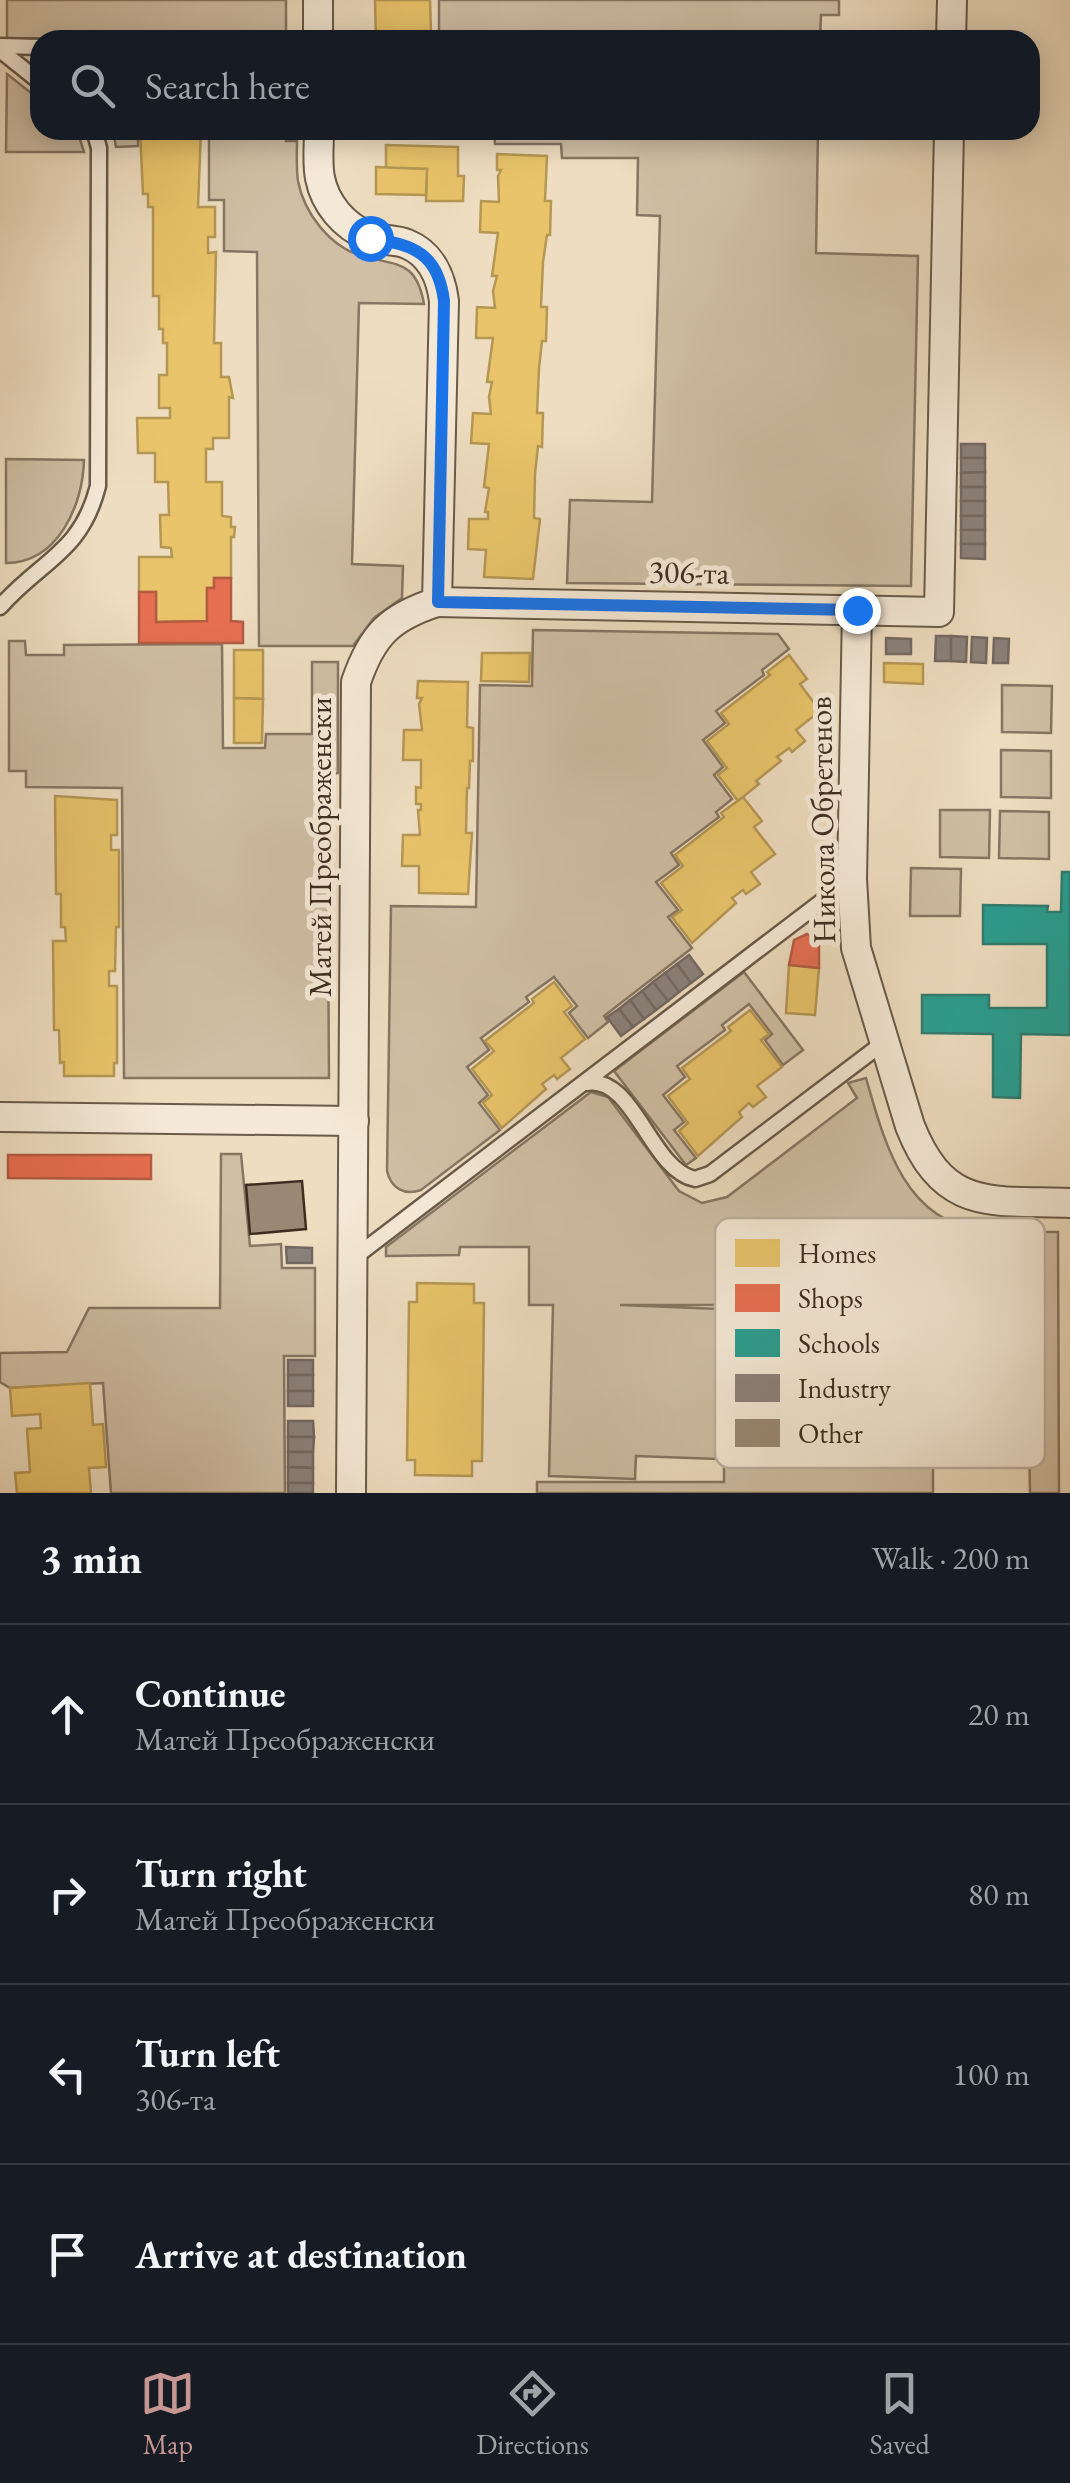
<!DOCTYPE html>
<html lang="en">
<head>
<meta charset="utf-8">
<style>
	body { margin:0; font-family:"EB Garamond",serif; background:#242831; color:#f1f3f6 }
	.stop { position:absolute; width:30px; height:30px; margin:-22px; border:8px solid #1a73e8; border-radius:50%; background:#fff }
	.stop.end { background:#1a73e8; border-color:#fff; box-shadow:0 2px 10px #0008 }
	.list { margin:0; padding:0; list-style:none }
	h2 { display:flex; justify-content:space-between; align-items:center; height:130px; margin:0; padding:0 40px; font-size:42px }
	h2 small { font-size:32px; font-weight:400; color:#9ea1a6 }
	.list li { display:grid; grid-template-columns:65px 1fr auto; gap:30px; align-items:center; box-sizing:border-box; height:180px; padding:0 40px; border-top:2px solid #363941 }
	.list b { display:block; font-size:38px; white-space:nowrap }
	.list p { margin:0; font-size:32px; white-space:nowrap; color:#9ea1a6 }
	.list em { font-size:32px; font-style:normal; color:#9ea1a6 }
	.icon { flex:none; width:55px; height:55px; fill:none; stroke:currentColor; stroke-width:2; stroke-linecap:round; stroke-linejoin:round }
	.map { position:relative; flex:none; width:1070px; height:1493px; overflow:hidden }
	.search { position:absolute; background:#171b24; box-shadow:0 5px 25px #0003; left:30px; right:30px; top:30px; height:110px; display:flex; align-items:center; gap:25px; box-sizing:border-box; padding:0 35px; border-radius:30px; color:#9ea1a6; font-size:38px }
	.sheet { height:850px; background:#171b24 }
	nav { display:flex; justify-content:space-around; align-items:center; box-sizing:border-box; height:140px; border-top:2px solid #363941; background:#171b24; font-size:28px; color:#9ea1a6 }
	nav a { display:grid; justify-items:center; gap:5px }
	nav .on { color:#c59692 }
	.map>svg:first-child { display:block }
</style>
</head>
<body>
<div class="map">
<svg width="1070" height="1493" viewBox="0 0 1070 1493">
	<rect width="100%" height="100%" fill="#eeddc0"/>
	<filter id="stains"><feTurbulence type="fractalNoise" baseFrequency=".002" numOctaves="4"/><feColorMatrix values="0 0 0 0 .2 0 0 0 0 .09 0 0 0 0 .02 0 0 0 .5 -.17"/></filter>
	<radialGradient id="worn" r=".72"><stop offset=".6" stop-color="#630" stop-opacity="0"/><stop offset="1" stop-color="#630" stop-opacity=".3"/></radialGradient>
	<!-- green -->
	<g fill="#d0bfa5" stroke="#867663" stroke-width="2.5">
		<polygon points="7,0 286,0 286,40 7,38"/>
		<polygon points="439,0 839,0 839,15 821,15 820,40 439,40"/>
		<polygon points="7,74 40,100 40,130 77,130 84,152 6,152"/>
		<polygon points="113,130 138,130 138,146 116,147"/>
		<path d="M224 130H286V141H297C297 154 296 168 298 181 304 213 330 247 362 256 398 266 416 260 424 304L359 303 352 564 403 566 402 598 374 618 353 646H259L257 252 224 251V200H209V136H223Z"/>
		<polygon points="494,130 818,130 816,253 918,256 911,586 567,583 570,500 652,502 660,216 637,215 638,158 562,158 561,144 495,144"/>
		<path d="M6 459 84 460C83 505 58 563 6 563Z"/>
		<path d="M533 630 778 634 789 649 762 670 764 675 716 711 725 723 703 740 723 767 714 775 732 799 716 812 719 817 671 853 679 865 656 882 678 910 668 917 692 948 604 1016 608 1022 588 1038 569 1013 577 1006 554 977 526 997 529 1002 481 1038 489 1050 467 1067 488 1095 479 1103 500 1130 421 1190C404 1196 391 1188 387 1171L391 906 476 907 480 685 532 686Z"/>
		<polygon points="9,641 25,641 26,655 64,655 64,645 222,644 223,748 265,748 266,734 312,734 312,662 338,662 338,773 327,774 329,1078 124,1078 122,788 26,787 26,771 9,771"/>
		<polygon points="1002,685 1052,686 1051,733 1002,732"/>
		<polygon points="1001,750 1051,751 1051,798 1001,797"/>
		<polygon points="940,810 990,810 989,858 940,857"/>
		<polygon points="1000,811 1049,812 1049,859 999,858"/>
		<polygon points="911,868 961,869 960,916 910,916"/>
		<polygon points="744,972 803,1050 783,1065 765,1040 772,1034 749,1004 722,1025 725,1030 677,1066 685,1077 663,1095 684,1122 674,1130 696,1158 686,1165 614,1071"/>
		<path d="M866 1078C884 1140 903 1220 980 1230 1005 1233 1032 1232 1058 1232L1059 1493H1030L1029 1435H933V1493H537V1482H724V1305H620L720 1309 717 1459 636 1456 635 1479 549 1476 553 1305H529V1247H460L459 1255 386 1256V1247L591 1092 608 1097 679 1191 702 1203 727 1197 857 1098 848 1083Z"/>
		<polygon points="221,1154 241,1154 250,1246 281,1244 282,1268 315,1268 315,1356 284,1356 285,1493 111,1493 103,1383 10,1388 0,1382 0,1353 67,1352 89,1308 220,1308"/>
	</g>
	<!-- homes -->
	<g fill="#e9c46a" stroke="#b59754" stroke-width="2.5">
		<polygon points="375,0 430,0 431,32 426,31 426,40 376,40"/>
		<polygon points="140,130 201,130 198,207 215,207 215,237 208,237 208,253 216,252 214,343 221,343 221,377 229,377 233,398 229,397 229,438 213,438 213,449 206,449 206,482 222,482 222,516 231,517 231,527 235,527 234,537 231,537 231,578 214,578 214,588 207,588 207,621 156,622 156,592 139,592 139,557 172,557 171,548 161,547 160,515 169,515 168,482 155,482 155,453 138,453 137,418 170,418 170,408 159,408 159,375 167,375 167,343 163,343 163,329 159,329 159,296 153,296 153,207 148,207 148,194 143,194"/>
		<polygon points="386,145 458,147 458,176 464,176 463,201 426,201 427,169 386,168"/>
		<polygon points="497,154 547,156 545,201 551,201 550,235 547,235 543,262 541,307 547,307 546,341 542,341 539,368 537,413 543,413 542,447 538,446 535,474 534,518 540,519 533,579 484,577 486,550 468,549 469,519 488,519 488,512 485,512 489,488 484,487 489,444 471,443 473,413 491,414 489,397 492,382 487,382 493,338 476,338 477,307 495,308 493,291 497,276 492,276 498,233 480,232 481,201 499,202 498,176 501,170 497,170"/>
		<polygon points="376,167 427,169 426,195 376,194"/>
		<polygon points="234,650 263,650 263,699 234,698"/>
		<polygon points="482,653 530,653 529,682 481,681"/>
		<polygon points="789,655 807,679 800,684 820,711 796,730 805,741 792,752 789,748 777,757 781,761 756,781 759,784 738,801 718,775 727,768 707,741 729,724 721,713 770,675 767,672"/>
		<polygon points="884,663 923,664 923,684 884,682"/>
		<polygon points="418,681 468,682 467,727 473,728 473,761 470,761 469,788 467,788 466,833 472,833 468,894 419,893 419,866 402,866 403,835 420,835 418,810 421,810 421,804 416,804 416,787 421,788 421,760 403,760 404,730 422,730 419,704 422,698 417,698"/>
		<polygon points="234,698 263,699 262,743 234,743"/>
		<polygon points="55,796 117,800 117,835 111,835 111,850 119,850 119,927 116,927 115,971 109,971 109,986 117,986 117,1063 114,1063 114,1076 64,1076 64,1062 60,1063 59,1030 54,1030 53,941 66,941 65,927 61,927 61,894 56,894"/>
		<polygon points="743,797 762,821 754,827 775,854 751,872 760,884 746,894 743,890 732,898 736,903 692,943 672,917 682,910 661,883 683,866 675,855 724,817 721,813"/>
		<polygon points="789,965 819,968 815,1015 786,1013"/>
		<polygon points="554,982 572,1006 564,1012 585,1039 561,1058 570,1069 557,1079 554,1075 542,1084 546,1089 502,1128 483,1103 492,1095 472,1069 494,1051 485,1041 534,1003 532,999"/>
		<polygon points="750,1010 769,1034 761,1040 782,1067 757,1086 766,1097 753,1107 749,1103 739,1112 742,1117 698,1156 679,1131 688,1123 668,1096 690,1079 682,1068 731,1031 728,1027"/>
		<polygon points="417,1283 474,1284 474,1303 484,1303 482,1461 472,1461 472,1476 415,1475 415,1460 407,1460 409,1302 417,1302"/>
		<polygon points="90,1383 93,1425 103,1424 106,1467 89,1468 91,1493 17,1493 15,1473 30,1472 27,1429 41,1428 40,1414 12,1416 10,1388"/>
	</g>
	<!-- shops -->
	<g fill="#e76f51" stroke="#b45c43" stroke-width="2.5">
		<polygon points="214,578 231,578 231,621 243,622 243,643 139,643 139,592 156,592 156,622 207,621 207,588 214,588"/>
		<polygon points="807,934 819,942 819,968 789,965 794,940"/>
		<polygon points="8,1155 151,1155 151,1179 8,1178"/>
	</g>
	<!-- schools -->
	<polygon fill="#2a9d8f" stroke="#307c6e" stroke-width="2.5" points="1062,872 1070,872 1070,1035 1021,1034 1020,1098 993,1097 993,1034 922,1033 922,995 989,995 989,1008 1047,1008 1047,944 983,944 983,905 1048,906 1047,912 1061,912"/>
	<!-- industry -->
	<g fill="#8a817c" stroke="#736861" stroke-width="2.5">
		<rect x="961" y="444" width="24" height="14"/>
		<polygon points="961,458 985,458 985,472 961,473"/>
		<polygon points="985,472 985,487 961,487 961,473"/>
		<rect x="961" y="487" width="24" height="14"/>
		<rect x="961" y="501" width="24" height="15"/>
		<rect x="961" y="516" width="24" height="14"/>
		<rect x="961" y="530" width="24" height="14"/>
		<polygon points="961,544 985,544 985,559 961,558"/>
		<polygon points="936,636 951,636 951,661 935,661"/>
		<polygon points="951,636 967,637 966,662 951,661"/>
		<polygon points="972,637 987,638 986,663 971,662"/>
		<polygon points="886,638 911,639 911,654 886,654"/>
		<polygon points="994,638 1009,639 1008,663 993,663"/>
		<polygon points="689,955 703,974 691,983 677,964"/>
		<polygon points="677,964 691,983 679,992 665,973"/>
		<polygon points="665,973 679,992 668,1001 653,982"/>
		<polygon points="653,982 668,1001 656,1010 642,991"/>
		<polygon points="642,991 656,1010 644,1019 630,1000"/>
		<polygon points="630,1000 644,1019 633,1027 619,1009"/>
		<polygon points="619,1009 633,1027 621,1036 607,1017"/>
		<polygon points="286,1247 312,1248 312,1263 287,1263"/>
		<rect x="288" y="1360" width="25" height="15"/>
		<rect x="288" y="1375" width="25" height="16"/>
		<rect x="288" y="1391" width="25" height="15"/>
		<polygon points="288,1421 313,1421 314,1437 288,1437"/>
		<polygon points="288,1437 314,1437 313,1452 288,1452"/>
		<polygon points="288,1452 313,1452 313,1468 288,1467"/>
		<polygon points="288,1467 313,1468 313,1483 288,1483"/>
		<rect x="288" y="1483" width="25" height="10"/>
	</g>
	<!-- building -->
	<polygon fill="#998974" stroke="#3d2e21" stroke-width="2.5" points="302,1181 306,1229 250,1234 246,1185"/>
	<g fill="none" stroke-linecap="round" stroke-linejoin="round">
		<!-- lane casing -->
		<g stroke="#695a49" stroke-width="19">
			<g id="lane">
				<polyline points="0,46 40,47"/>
				<polyline points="0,50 40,82"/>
				<path d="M0 607C41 560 81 553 98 486L99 148 94 130"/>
				<path d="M586 1083C634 1074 650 1170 695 1179L710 1174 883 1043"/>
				<polyline points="355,1257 851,879"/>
			</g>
		</g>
		<!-- street casing -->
		<g stroke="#695a49" stroke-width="32">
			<g id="street">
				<polyline points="318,0 318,40"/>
				<polyline points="951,40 952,0"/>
				<path d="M319 130C319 145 317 163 320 178 325 204 344 226 368 236 381 241 395 239 407 244 431 254 441 277 444 301L437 602C390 617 372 635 356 682L351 1493"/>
				<polyline points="437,602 939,612 949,130"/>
				<path d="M857 610 852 879 856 948 910 1126C944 1212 990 1200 1070 1203"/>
				<polyline points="0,1117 354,1121"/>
			</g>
		</g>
		<!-- lane -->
		<use href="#lane" stroke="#f4e9d6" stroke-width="14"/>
		<!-- street -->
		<use href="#street" stroke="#f4e9d6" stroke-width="28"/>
	</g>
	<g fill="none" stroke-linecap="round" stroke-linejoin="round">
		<!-- route -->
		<path stroke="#1a73e8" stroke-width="12" d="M370 238C414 245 438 253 444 301L438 602 857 610"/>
	</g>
	<g text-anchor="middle" stroke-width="10" stroke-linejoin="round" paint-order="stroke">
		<!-- street labels -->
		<g font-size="32" fill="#3d2e21" stroke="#f4e9d6">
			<text transform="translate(689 572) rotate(1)" y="11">306-та</text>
			<text transform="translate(822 820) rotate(-91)" y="11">Никола Обретенов</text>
			<text transform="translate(320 847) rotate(-90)" y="11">Матей Преображенски</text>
		</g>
	</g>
	<!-- legend -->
	<rect x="715" y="1218" width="330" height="250" rx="15" fill="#f4e9d6" stroke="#bdb1a0" stroke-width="2.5"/>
	<rect x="735" y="1239" width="45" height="28" fill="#e9c46a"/>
	<rect x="735" y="1284" width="45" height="28" fill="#e76f51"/>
	<rect x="735" y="1329" width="45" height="28" fill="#2a9d8f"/>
	<rect x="735" y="1374" width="45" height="28" fill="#8a817c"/>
	<rect x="735" y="1419" width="45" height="28" fill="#998974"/>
	<g font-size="28" fill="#3d2e21">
		<text x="798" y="1263">Homes</text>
		<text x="798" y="1308">Shops</text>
		<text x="798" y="1353">Schools</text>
		<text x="798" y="1398">Industry</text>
		<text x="798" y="1443">Other</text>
	</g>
	<rect width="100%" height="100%" filter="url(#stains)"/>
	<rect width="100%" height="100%" fill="url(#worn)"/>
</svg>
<div class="stop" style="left:370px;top:238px"></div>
<div class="stop end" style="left:857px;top:610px"></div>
<div class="search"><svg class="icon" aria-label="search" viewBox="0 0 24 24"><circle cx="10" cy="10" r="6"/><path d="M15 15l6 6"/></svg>Search here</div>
</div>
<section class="sheet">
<h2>3 min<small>Walk · 200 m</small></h2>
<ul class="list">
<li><svg class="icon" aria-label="ahead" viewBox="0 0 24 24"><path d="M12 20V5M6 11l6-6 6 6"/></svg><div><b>Continue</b><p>Матей Преображенски</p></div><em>20 m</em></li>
<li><svg class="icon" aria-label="right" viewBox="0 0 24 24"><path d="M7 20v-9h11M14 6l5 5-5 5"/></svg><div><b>Turn right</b><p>Матей Преображенски</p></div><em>80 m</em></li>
<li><svg class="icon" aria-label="left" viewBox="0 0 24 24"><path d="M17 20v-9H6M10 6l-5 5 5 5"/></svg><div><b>Turn left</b><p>306-та</p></div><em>100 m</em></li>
<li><svg class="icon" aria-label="arrive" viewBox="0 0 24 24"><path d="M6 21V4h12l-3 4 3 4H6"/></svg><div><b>Arrive at destination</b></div></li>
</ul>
</section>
<nav>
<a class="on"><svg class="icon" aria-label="map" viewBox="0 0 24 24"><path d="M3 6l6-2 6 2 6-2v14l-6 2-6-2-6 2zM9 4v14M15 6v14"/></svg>Map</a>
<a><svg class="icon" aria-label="directions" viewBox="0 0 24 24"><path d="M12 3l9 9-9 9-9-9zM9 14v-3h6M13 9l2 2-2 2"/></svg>Directions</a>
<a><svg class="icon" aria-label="saved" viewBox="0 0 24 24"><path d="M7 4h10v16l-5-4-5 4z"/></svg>Saved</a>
</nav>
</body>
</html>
